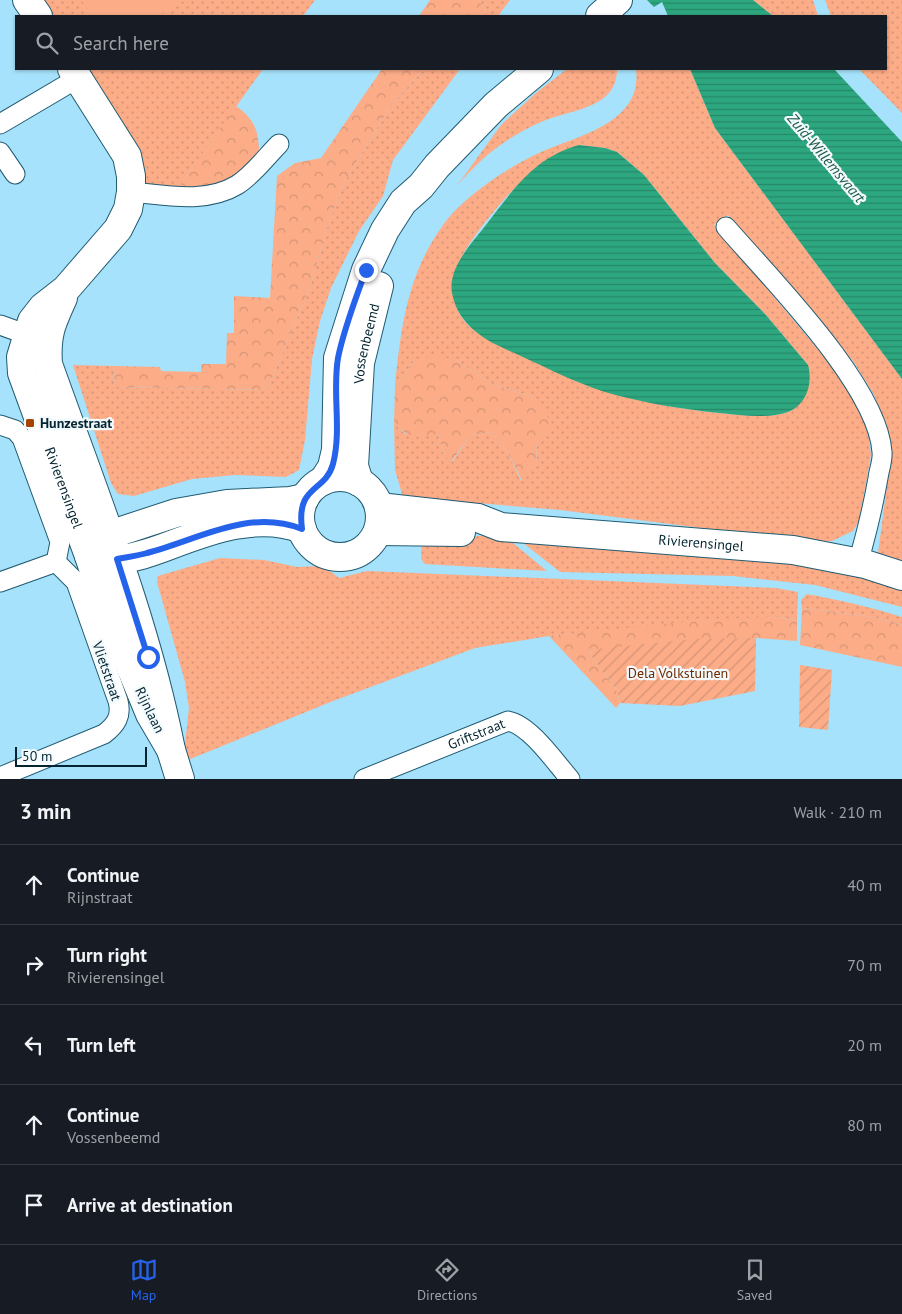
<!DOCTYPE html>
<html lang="en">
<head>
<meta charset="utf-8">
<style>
	body { margin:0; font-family:"PT Sans",sans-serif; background:#20242c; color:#f1f3f6 }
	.scale { position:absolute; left:15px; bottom:12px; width:132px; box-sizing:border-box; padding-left:5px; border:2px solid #032430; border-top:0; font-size:14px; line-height:18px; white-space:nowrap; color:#032430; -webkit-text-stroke:4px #f3fafd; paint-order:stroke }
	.stop { position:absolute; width:15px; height:15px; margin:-11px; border:4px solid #2563eb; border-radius:50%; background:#fff }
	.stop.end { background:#2563eb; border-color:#fff; box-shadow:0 1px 5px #0008 }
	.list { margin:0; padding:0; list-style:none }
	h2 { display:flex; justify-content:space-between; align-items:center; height:65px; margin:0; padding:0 20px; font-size:21px }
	h2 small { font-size:16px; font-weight:400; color:#9ea1a6 }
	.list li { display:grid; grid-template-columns:32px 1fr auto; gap:15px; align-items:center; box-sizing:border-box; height:80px; padding:0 20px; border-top:1px solid #363941 }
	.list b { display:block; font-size:19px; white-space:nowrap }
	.list p { margin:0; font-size:16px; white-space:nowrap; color:#9ea1a6 }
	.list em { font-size:16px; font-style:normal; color:#9ea1a6 }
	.icon { flex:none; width:28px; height:28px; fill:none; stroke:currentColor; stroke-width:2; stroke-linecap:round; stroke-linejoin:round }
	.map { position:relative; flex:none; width:902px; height:779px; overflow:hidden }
	.search { position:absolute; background:#171b24; box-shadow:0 1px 4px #0004; left:15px; right:15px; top:15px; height:55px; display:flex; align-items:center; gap:12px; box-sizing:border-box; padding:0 18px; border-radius:0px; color:#9ea1a6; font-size:19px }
	.sheet { height:465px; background:#171b24 }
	nav { display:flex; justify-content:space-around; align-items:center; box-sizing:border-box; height:70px; border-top:1px solid #363941; background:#171b24; font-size:14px; color:#9ea1a6 }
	nav a { display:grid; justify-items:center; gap:2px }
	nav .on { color:#2563eb }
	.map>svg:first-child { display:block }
</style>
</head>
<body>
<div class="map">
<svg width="902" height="779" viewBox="0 0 902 779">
	<defs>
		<pattern id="grass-dots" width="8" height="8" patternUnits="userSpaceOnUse" patternTransform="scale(1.25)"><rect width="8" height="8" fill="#fcac87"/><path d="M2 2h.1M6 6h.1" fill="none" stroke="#d69475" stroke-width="1.8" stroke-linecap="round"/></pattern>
		<pattern id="forest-crowns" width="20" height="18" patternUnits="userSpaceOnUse" patternTransform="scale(1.25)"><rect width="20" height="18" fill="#fcac87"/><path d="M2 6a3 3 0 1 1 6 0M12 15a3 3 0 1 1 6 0" fill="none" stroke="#d69475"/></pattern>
		<pattern id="garden-furrows" width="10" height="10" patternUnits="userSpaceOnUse" patternTransform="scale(1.25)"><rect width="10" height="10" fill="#fcac87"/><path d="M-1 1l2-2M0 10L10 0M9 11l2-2" fill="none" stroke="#d69475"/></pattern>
		<pattern id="water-rules" width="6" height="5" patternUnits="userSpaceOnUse" patternTransform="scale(1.25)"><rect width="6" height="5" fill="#2da77f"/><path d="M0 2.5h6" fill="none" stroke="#248868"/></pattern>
	</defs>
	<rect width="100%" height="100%" fill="#a6e2fb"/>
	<!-- grass -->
	<g fill="url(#grass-dots)" fill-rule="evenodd">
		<polygon points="40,0 315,0 303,16 51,16"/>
		<polygon points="477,0 510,0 498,16 480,16 487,10"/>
		<polygon points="753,0 813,0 818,16 773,16"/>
		<polygon points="825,0 902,0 902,113 859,69 886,69 886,16 831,16"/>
		<polygon points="85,69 263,69 175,192 140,190"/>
		<polygon points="424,69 460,69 393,160 383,196 359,231 331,288 320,321 312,359 305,440 299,470 286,477 235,475 192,479 134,496 118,494 111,483 73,365 115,366 114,387 267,390 311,284 326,231 343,184 392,104"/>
		<path d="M567 69H617C617 79 614 89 606 96 589 111 561 113 541 122 507 137 480 158 456 187L501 125 537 92Z"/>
		<path d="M636 69H690L715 128 902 379V563L878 553 892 449 874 395 853 361 743 237 728 215 714 225 841 377 867 425 871 455 859 521 853 531 832 541 812 542 560 510 403 497 395 470 394 423 405 434H438L443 453 452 462 471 435 491 432 506 449 521 481 536 465 537 441 533 397 492 384 456 360H415L395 386C401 327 407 275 443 225 463 197 508 167 539 153 576 136 643 124 636 69ZM579 145 605 148 617 152 644 175 715 263 765 314 808 365 805 397C800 403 794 410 788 412 767 419 741 415 720 413 639 405 584 387 512 350 492 340 465 331 457 308 455 301 458 266 461 259 467 243 503 199 516 187 530 172 561 157 579 145Z"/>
		<polygon points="502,534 547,571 425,564 421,559 422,537 454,538"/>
		<polygon points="513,535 778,561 847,571 902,586 902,607 815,585 733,576 560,572"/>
		<polygon points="220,558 264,560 297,567 323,566 339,578 367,571 776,588 798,592 797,620 775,617 549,636 475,648 333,701 183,762 189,708 185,682 157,582 158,576"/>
		<path d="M807 594C839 600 871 607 902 617V625L873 617 802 608 801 600Z"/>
	</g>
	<!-- forest -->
	<g fill="url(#forest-crowns)">
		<polygon points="430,0 477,0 487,10 480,16 419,16"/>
		<polygon points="382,69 424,69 392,104 343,184 326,231 311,284 267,390 114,387 115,366 160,367 161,371 201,372 201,364 226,364 227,333 234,333 234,296 270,298 277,176 295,163 321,158"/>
		<path d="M236 106C260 123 258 136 260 164L238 183 175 192Z"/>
		<path d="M435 355 456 360 492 384 533 397 554 426 537 441 536 465 522 481 506 449 491 432 471 435 451 462 443 453 438 434C414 438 412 441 394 423L395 386 415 360Z"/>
		<polygon points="802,608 873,617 902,625 902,667 800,645"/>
		<polygon points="775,617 797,620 797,641 756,638 587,650 617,691 620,703 616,708 549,636 713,619"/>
	</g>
	<!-- park -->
	<polygon fill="#fcac87" points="81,0 186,0 157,16 93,16"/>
	<!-- garden -->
	<g fill="url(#garden-furrows)">
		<polygon points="756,638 755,691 680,706 620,703 617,691 587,650 694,639"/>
		<polygon points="800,665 832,670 828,730 799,727"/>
	</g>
	<!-- water -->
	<g fill="url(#water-rules)">
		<polygon points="647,0 753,0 773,16 668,16 662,2 654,7"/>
		<polygon points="690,69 834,69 902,142 902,379 715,128"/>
		<path d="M579 145 605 148 617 152 644 175 715 263 765 314 808 365C813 382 807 405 788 412 767 419 741 415 720 413 681 409 643 403 605 392 577 383 551 370 525 358 508 350 489 343 475 331 463 321 455 309 452 293 448 270 468 247 482 230 511 193 532 158 579 145Z"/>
	</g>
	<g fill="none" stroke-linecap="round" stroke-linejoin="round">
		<!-- street casing -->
		<g stroke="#205b71" stroke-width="21">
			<g id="street">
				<polyline points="0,124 78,78"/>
				<polyline points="0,152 15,174"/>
				<path d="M131 192C165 195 206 204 237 185 253 175 266 157 279 144"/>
				<path d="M726 227C770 278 878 386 882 452 883 460 879 470 878 478 873 507 866 535 858 563"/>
				<polyline points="0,325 39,339"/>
				<polyline points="0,425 15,430 22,438 60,542 56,562 0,582"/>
				<path d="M0 777 104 734C116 725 122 716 118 701L76 582 56 562"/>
				<path id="s1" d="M364 779 508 721C530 725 555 762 570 779"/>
			</g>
		</g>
		<!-- secondary casing -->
		<g stroke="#205b71" stroke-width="30">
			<g id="secondary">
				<polyline points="27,0 38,16"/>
				<polyline points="600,16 618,0"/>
				<path id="s2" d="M72 69 127 156 131 176V192L128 209 118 229 66 289 43 307 32 321 21 357 22 373 89 556C98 557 107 559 116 559 133 559 152 552 168 546 210 530 258 512 302 529"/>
				<path d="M63 298C51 324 46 335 48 364 93 491 145 617 171 750"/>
				<circle cx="340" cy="517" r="40"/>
				<polyline points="323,481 332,467 336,450 338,358 366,270 385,230 403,202 421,186 437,166 496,105 539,69"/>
				<path id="s3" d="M359 482 354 466 360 363 379 286"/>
				<path id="s4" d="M379 507 478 518 501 527 793 550 865 564 902 576"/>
				<polyline points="378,531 461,532"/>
				<polyline points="180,779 171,750 150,714 105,605 89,556 109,535 176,513 227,504 290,501 305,498"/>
			</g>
		</g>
		<!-- street -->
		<use href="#street" stroke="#fff" stroke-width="19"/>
		<!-- secondary -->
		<use href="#secondary" stroke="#fff" stroke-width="28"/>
	</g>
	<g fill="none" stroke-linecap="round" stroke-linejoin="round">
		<!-- route -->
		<path stroke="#2563eb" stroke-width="6" d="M148 657 117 559C127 557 137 556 147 553 198 540 248 508 302 529 296 484 325 493 333 464 342 429 332 393 338 358 344 328 356 298 366 270"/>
	</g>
	<!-- markers -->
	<rect fill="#a54300" stroke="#f3fafd" stroke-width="2" x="25" y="418" width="10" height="10" rx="2.5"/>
	<g text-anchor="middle" stroke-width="4.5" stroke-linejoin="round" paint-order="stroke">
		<!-- street labels -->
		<g font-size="14" fill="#032430" stroke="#f3fafd">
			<text dy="5" stroke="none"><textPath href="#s3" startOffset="140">Vossenbeemd</textPath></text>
			<text dy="5" stroke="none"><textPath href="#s2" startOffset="481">Rivierensingel</textPath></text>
			<text dy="5" stroke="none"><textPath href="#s4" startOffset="325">Rivierensingel</textPath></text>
			<text transform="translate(107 671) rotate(71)" y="5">Vlietstraat</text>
			<text transform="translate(150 710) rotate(64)" y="5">Rijnlaan</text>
			<text dy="5" stroke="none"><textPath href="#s1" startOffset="121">Griftstraat</textPath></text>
		</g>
		<!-- poi labels -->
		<g font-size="14" font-weight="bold" fill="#032430" stroke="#f3fafd" text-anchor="start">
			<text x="40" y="428">Hunzestraat</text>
		</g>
		<!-- park labels -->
		<g font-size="14" fill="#6f2a00" stroke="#f3fafd">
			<text x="678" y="678">Dela Volkstuinen</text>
		</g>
		<!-- water labels -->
		<g font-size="15" font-style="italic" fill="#1c5a44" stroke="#f3fafd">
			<text transform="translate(826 158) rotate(50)" y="5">Zuid-Willemsvaart</text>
		</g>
	</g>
</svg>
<div class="scale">50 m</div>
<div class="stop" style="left:148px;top:657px"></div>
<div class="stop end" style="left:366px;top:270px"></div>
<div class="search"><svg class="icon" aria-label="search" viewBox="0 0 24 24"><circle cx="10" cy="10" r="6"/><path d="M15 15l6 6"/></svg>Search here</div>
</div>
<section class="sheet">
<h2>3 min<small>Walk · 210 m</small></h2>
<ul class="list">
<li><svg class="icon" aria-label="ahead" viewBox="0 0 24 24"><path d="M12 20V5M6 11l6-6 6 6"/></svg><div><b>Continue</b><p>Rijnstraat</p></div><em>40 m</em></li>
<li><svg class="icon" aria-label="right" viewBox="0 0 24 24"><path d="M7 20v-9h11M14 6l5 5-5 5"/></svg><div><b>Turn right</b><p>Rivierensingel</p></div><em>70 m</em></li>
<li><svg class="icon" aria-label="left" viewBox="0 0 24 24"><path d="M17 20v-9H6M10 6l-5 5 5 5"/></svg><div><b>Turn left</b></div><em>20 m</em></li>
<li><svg class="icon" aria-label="ahead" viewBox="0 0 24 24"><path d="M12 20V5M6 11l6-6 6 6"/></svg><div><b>Continue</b><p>Vossenbeemd</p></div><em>80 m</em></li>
<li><svg class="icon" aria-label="arrive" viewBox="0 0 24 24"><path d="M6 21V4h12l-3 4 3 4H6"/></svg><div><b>Arrive at destination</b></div></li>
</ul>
</section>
<nav>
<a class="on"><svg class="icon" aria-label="map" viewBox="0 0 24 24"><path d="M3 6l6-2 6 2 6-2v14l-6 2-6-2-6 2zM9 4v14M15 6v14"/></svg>Map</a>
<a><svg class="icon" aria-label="directions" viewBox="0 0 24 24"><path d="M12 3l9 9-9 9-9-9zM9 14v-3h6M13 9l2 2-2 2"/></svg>Directions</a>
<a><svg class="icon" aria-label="saved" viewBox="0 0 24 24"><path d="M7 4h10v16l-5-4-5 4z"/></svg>Saved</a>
</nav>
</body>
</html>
